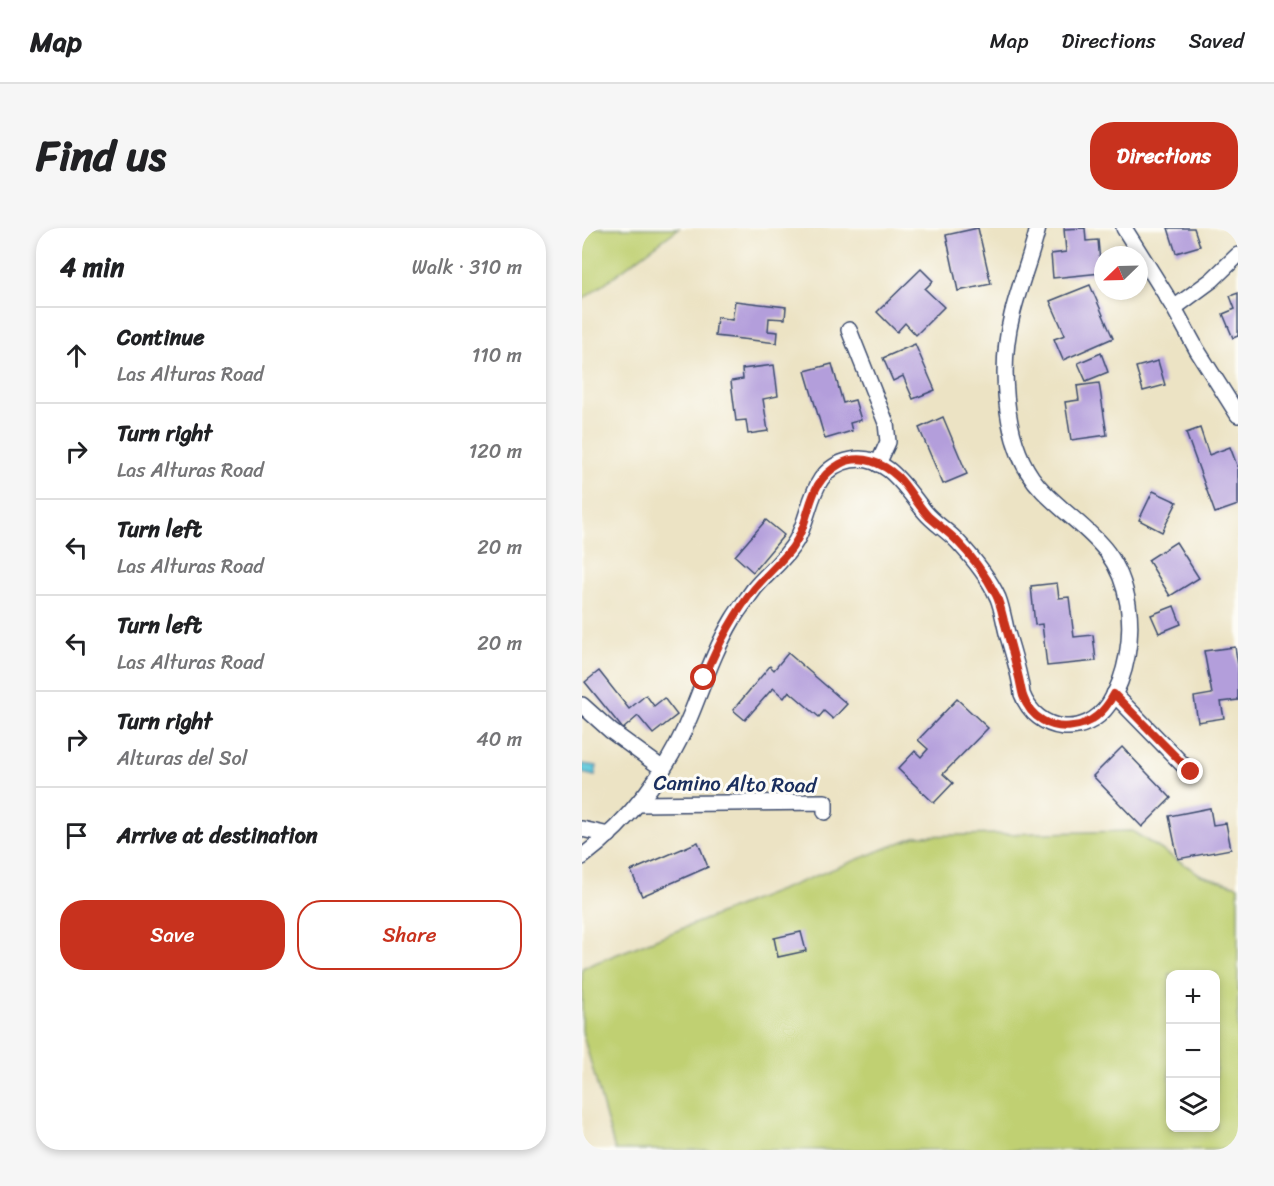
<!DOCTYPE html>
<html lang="en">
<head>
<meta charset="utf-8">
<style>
	body { margin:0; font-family:Sriracha,sans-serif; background:#f6f6f6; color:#202124 }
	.controls { position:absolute; right:18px; bottom:18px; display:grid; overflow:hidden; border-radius:12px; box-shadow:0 3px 9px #0003 }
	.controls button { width:54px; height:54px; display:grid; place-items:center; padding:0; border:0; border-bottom:2px solid #e0e0e0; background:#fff; color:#202124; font:30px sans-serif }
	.compass { position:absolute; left:512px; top:18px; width:54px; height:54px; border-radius:50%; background:#fff; box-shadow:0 3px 9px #0003; rotate:247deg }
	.stop { position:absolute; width:18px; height:18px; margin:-14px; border:4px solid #c8321e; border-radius:50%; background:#fff }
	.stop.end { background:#c8321e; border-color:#fff; box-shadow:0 2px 6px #0008 }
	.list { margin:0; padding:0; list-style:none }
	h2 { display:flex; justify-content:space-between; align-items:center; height:78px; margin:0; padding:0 24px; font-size:26px }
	h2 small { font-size:20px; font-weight:400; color:#757577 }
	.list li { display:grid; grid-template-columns:39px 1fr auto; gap:18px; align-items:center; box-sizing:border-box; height:96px; padding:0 24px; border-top:2px solid #e0e0e0 }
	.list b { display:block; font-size:22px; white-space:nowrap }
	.list p { margin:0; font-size:20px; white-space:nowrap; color:#757577 }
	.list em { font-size:20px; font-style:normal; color:#757577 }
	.actions { display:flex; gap:12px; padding:18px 24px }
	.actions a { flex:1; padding:14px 0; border:2px solid #c8321e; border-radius:24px; text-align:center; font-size:21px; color:#c8321e }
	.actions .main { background:#c8321e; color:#fff }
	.icon { flex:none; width:33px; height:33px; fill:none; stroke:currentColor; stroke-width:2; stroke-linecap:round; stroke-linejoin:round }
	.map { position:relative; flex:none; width:656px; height:922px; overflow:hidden; border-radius:24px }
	header { display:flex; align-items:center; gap:36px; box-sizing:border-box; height:84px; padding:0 30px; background:#fff; border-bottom:2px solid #e0e0e0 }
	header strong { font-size:28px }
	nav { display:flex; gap:33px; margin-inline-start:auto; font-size:21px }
	.intro { display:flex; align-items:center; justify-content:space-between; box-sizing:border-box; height:144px; padding:0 36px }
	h1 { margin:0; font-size:42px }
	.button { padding:15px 27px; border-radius:24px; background:#c8321e; color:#fff; font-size:21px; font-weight:700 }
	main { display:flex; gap:36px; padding:0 36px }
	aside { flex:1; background:#fff; border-radius:24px; box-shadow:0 3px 9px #0003 }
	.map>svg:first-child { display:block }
</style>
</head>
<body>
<header>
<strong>Map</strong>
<nav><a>Map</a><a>Directions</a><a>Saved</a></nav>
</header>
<div class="intro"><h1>Find us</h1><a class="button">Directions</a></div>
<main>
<aside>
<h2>4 min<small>Walk · 310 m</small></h2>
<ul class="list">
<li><svg class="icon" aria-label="ahead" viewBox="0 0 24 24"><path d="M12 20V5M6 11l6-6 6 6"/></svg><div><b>Continue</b><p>Las Alturas Road</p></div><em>110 m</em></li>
<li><svg class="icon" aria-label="right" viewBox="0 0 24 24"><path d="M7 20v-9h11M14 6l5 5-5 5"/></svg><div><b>Turn right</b><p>Las Alturas Road</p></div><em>120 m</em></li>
<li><svg class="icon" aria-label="left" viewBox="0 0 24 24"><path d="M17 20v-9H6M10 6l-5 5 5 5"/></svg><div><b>Turn left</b><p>Las Alturas Road</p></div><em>20 m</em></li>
<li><svg class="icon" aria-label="left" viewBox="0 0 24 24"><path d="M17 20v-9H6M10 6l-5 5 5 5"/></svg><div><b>Turn left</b><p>Las Alturas Road</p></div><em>20 m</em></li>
<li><svg class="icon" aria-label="right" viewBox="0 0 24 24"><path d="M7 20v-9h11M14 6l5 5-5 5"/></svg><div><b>Turn right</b><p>Alturas del Sol</p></div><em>40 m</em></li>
<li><svg class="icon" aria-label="arrive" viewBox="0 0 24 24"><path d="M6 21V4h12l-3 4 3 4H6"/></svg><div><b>Arrive at destination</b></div></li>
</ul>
<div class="actions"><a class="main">Save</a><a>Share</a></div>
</aside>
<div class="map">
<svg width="656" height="922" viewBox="0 0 656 922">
	<rect width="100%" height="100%" fill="#fdfcf7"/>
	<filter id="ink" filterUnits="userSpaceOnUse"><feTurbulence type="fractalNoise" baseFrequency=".0167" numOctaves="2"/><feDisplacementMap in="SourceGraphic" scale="12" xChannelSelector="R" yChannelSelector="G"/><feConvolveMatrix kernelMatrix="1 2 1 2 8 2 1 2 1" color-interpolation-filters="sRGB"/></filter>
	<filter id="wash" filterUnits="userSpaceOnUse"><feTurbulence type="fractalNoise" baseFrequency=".008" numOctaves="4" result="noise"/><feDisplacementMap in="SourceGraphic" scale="24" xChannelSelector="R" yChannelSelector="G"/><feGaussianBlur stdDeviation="1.35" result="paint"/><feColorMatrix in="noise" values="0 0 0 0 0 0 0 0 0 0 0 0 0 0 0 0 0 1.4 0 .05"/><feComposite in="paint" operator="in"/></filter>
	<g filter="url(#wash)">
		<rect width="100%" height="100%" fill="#ece3c4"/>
		<!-- green -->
		<g fill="#c0d072" stroke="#6e8068" stroke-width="1.5" fill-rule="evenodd">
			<polygon points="0,0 97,0 0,72"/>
			<path d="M550 603 619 647 656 658V922H33L0 803V740L335 608ZM588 746H634V900H588Z"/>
		</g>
		<!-- water -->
		<polygon fill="#60c9db" stroke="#3e7c9c" stroke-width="1.5" points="0,536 15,538 13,548 0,545"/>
		<g id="blocks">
			<!-- building -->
			<g fill="#b39edb">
				<polygon points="396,0 409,56 376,63 364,7"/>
				<polygon points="503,0 504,13 516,12 519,45 471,50 469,26 484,24 482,1"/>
				<polygon points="586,0 612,0 618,18 594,25"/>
				<polygon points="339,41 351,53 343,61 362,79 334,107 323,95 315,104 295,84"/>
				<polygon points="508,57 531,110 481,132 472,111 483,107 468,73"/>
				<polygon points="656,65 656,108 651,110 641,86 653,81 648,68"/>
				<polygon points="153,73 204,79 203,91 187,90 186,103 196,104 195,115 133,108 135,89 150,92"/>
				<polygon points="333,116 353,162 331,171 321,148 311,153 301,130"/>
				<polygon points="519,125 526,144 504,153 496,135"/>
				<polygon points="576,133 583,157 561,163 554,139"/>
				<polygon points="250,136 261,175 273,172 279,192 268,195 270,203 243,211 223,143"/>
				<polygon points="192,137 196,168 181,171 186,203 166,206 164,192 154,193 149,153 161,151 160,141"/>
				<polygon points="517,155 525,207 489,212 483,174 497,172 495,158"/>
				<polygon points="361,189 385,246 361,256 337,200"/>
				<polygon points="618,200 627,227 648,219 656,240 656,277 633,285 604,205"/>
				<polygon points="571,263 595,274 580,304 557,292"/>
				<polygon points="184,292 202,307 171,344 153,328"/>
				<polygon points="594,314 617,350 588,368 566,332"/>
				<polygon points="475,355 477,370 487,369 492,409 511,407 514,433 465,438 460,396 453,397 449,358"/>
				<polygon points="592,378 599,396 577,405 569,387"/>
				<polygon points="653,419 656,438 656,472 639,474 642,490 616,494 612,469 630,466 622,423"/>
				<polygon points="206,425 265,476 251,491 242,483 237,489 207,463 202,470 191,460 163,492 151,482 188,438 192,442"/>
				<polygon points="17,443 47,481 64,467 72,478 82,470 95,487 71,506 56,488 41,501 3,454"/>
				<polygon points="375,471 406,500 361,546 371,555 352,575 316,541 333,523 339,529 346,521 336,512"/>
				<polygon points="540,519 589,570 560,599 511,548"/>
				<polygon points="628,580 631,597 644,595 649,621 596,631 587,588"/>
				<polygon points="116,614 126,639 60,668 49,643"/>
				<polygon points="219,704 224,723 196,729 192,710"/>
			</g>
		</g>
	</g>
	<g filter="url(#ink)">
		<use href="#blocks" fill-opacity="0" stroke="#3a4a6d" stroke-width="1.5"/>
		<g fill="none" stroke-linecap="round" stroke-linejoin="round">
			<!-- street casing -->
			<g stroke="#3a4a6d" stroke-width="18">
				<g id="street">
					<polyline points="542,0 592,80 615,122 656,187"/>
					<polyline points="592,80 630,52 656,27"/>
					<polyline points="267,102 304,195 306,214 296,236"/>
					<polyline points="532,466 609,545"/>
					<polyline points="0,477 29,503 81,541"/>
					<polyline points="56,576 243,574 243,584"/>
					<polyline points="0,601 27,607"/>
					<path d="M0 629C48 593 87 542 109 486 122 454 133 421 151 391 157 381 165 371 172 361 185 345 203 332 214 313 231 284 227 240 269 232 305 225 324 261 343 284 352 295 366 303 376 314 391 330 407 350 416 370 420 380 422 393 425 405 431 425 438 446 440 466 455 505 503 511 527 476 545 448 551 408 546 376 536 315 499 302 461 263 442 244 433 220 428 195 421 158 421 123 430 87 437 58 449 29 456 0"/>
				</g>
			</g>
			<!-- street -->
			<use href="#street" stroke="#fff" stroke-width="15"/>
		</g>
	</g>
	<g fill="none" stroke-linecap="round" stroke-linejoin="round" filter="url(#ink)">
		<!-- route -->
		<path stroke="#c8321e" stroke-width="8" d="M122 450C135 419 151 387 173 360 185 346 199 334 210 320 232 289 222 256 258 236 278 225 301 235 316 249 328 261 335 277 347 289 356 297 366 304 374 312 390 328 404 348 414 367 418 375 420 385 422 393 427 411 432 428 436 446 438 453 439 461 441 468 448 489 469 502 491 498 510 496 523 483 532 466L609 544"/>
	</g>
	<g text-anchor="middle" stroke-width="6" stroke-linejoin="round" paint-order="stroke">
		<!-- street labels -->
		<g font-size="21" fill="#1b2f5e" stroke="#fdfcf7">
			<text transform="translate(153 556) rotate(1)" y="7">Camino Alto Road</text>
		</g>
	</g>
</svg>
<div class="controls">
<button>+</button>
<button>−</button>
<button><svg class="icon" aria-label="layers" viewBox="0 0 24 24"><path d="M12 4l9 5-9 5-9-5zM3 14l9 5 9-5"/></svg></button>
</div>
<svg class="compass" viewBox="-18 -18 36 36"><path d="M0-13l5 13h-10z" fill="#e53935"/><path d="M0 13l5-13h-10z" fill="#757577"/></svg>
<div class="stop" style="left:122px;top:450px"></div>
<div class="stop end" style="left:609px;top:544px"></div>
</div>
</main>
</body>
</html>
